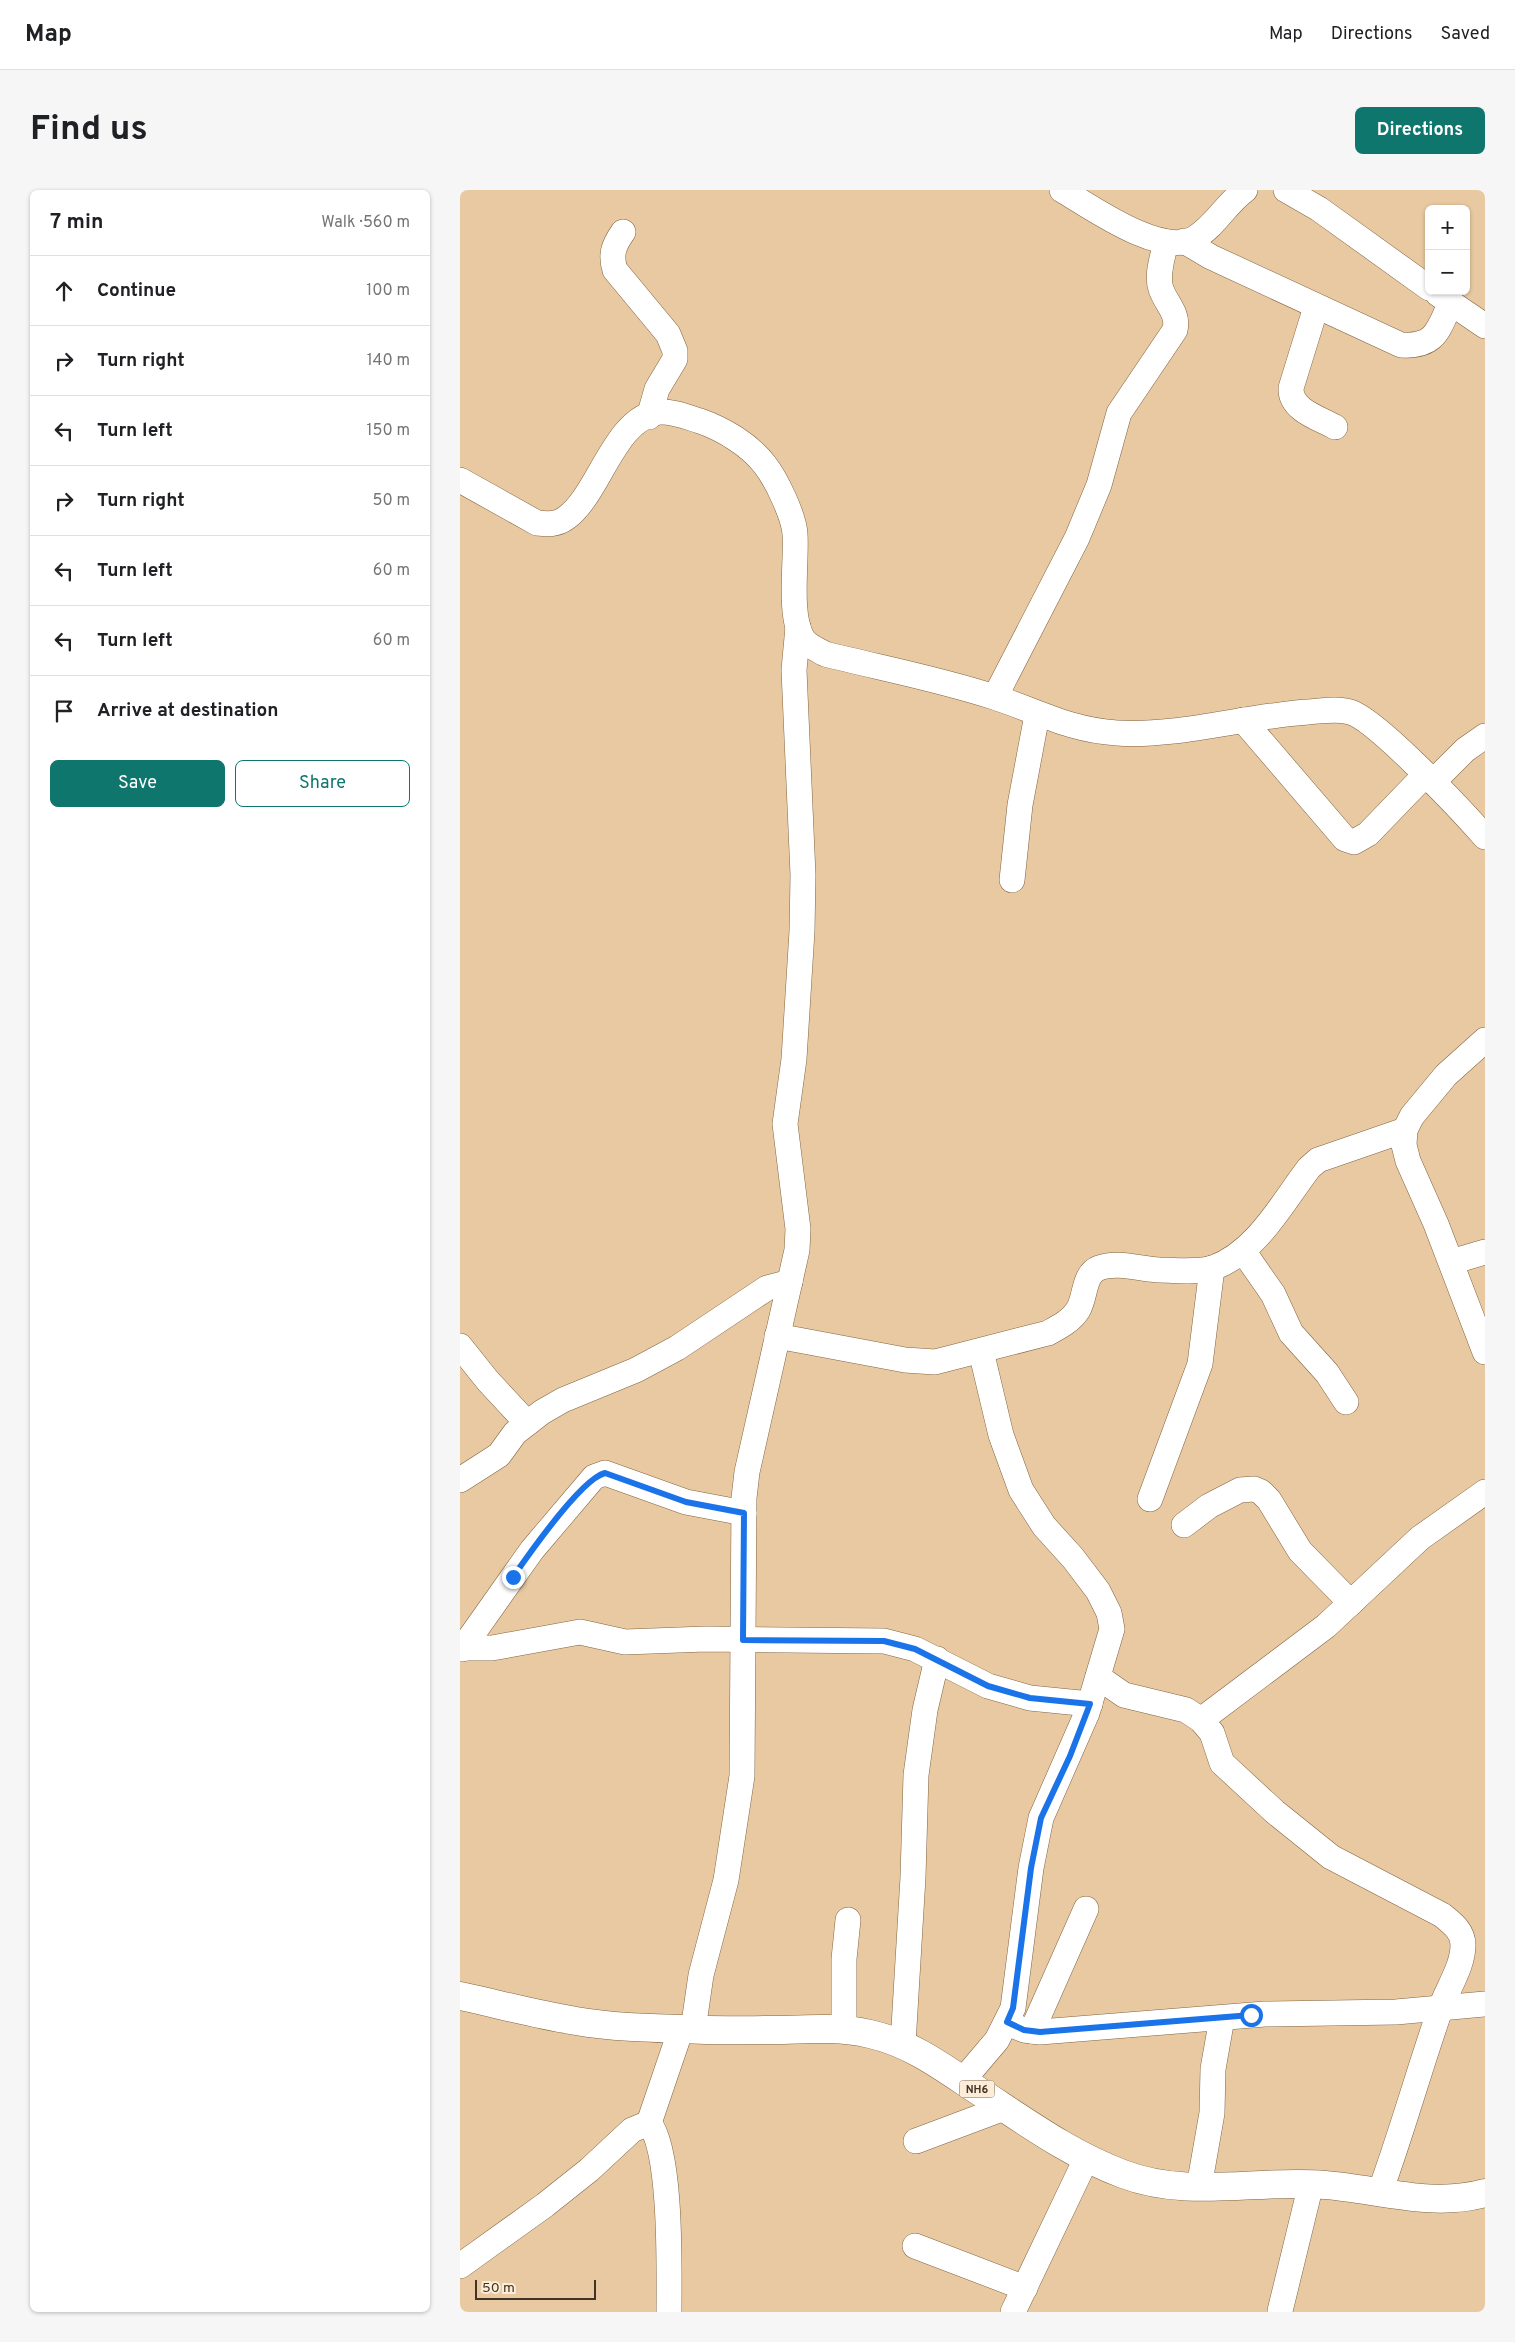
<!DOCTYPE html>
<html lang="en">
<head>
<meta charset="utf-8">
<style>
	body { margin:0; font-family:Overpass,sans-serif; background:#f6f6f6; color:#202124 }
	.controls { position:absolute; right:15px; top:15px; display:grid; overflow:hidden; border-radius:8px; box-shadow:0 1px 4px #0004 }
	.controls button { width:45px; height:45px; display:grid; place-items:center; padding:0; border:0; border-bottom:1px solid #e0e0e0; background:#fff; color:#202124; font:25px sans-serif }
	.scale { position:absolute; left:15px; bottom:12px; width:121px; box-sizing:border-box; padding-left:5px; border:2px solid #413424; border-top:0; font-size:14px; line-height:18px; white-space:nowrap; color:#413424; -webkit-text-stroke:4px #fdecd8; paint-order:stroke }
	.stop { position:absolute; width:15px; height:15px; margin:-11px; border:4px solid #1a73e8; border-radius:50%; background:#fff }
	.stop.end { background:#1a73e8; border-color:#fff; box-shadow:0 1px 5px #0008 }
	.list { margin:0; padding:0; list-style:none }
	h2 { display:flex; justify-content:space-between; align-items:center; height:65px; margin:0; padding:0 20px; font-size:21px }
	h2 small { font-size:16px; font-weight:400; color:#757577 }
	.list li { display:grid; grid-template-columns:32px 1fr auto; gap:15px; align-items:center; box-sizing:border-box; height:70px; padding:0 20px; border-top:1px solid #e0e0e0 }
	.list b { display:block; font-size:19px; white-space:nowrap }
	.list em { font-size:16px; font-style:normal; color:#757577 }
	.actions { display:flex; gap:10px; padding:15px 20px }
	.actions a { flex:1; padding:11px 0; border:1px solid #0f766e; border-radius:8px; text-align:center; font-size:18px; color:#0f766e }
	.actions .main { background:#0f766e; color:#fff }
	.icon { flex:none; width:28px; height:28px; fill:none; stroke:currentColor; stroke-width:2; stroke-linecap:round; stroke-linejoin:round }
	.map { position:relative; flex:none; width:1025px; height:2122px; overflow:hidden; border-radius:8px }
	header { display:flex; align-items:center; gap:30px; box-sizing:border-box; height:70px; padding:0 25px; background:#fff; border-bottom:1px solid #e0e0e0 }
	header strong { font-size:24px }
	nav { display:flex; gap:28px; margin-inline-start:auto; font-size:18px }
	.intro { display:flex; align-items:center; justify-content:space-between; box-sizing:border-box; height:120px; padding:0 30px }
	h1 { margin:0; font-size:35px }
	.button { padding:12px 22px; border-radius:8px; background:#0f766e; color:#fff; font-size:18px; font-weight:700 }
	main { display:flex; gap:30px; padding:0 30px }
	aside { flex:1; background:#fff; border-radius:8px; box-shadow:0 1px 4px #0004 }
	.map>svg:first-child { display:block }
</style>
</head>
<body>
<header>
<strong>Map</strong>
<nav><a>Map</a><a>Directions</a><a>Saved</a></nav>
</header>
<div class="intro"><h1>Find us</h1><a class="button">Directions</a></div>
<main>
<aside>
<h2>7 min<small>Walk · 560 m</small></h2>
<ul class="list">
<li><svg class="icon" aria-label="ahead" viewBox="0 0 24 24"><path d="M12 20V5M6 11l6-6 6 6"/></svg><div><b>Continue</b></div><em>100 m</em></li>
<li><svg class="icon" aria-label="right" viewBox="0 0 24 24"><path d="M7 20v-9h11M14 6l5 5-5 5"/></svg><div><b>Turn right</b></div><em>140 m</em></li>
<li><svg class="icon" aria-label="left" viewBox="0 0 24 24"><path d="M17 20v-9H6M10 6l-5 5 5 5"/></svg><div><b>Turn left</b></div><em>150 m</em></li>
<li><svg class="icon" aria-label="right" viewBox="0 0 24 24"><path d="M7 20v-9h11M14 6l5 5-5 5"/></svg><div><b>Turn right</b></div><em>50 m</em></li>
<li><svg class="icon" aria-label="left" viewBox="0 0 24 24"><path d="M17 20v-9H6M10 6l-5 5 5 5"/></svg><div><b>Turn left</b></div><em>60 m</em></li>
<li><svg class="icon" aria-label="left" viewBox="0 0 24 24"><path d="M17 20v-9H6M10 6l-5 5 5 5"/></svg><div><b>Turn left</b></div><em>60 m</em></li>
<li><svg class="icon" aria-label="arrive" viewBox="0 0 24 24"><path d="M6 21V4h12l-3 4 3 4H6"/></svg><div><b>Arrive at destination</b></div></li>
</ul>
<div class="actions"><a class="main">Save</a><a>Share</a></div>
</aside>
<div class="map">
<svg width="1025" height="2122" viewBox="0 0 1025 2122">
	<rect width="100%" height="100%" fill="#e9c9a1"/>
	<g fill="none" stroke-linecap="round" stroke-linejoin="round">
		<!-- minor casing -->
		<g stroke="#826440" stroke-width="26">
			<g id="minor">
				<path d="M602 0C631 17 702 68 735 48 755 36 766 14 785 0"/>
				<polyline points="826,0 859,19 969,98"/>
				<path d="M163 42C154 55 150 64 155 80L208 144 215 161V169L197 199 189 227"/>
				<path d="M724 51 751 67 941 155C976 157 978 140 991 112"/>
				<polyline points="978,104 1025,136"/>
				<path d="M856 117 831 198C830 220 859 228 875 237"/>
				<path d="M0 290 77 333C87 334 97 335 106 328 139 305 154 228 199 222 213 221 227 227 240 231 263 239 290 255 305 275 316 289 334 326 335 344 337 371 328 426 343 449 348 456 358 460 365 464 421 478 479 489 534 507 577 521 609 540 657 543 718 547 786 526 848 522 862 521 877 518 890 522 916 529 1004 623 1025 647"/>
				<path d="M535 507 617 348 639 295 659 223 715 140C719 123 706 114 701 99 696 85 703 66 706 52"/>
				<polyline points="783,530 885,649 894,652 908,644 965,585"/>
				<polyline points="973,592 1005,560 1025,546"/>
				<polyline points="552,690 560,615 577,525"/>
				<polyline points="1025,850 986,885 952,926 945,940 944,955 948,971 976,1034 1025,1162"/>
				<polyline points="783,1061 813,1104 831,1143 867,1183 886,1212"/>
				<polyline points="991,1072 1025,1062"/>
				<path d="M317 1146 445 1170 475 1172 588 1143C599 1137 611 1131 618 1120 626 1107 623 1084 639 1078 656 1071 681 1079 699 1080 716 1080 736 1083 753 1078 797 1062 822 1013 849 978L858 970 945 940"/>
				<polyline points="0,1156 28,1191 67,1233"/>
				<polyline points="0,1290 39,1265 55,1243 82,1222 103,1210 176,1180 217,1158 307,1098 330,1092"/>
				<polyline points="690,1309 740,1174 752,1078"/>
				<polyline points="724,1335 749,1316 780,1300 794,1299 801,1302 809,1310 840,1361 891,1413"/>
				<polyline points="0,1458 32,1458 120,1442 165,1452 246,1449 424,1451 455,1459 528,1496 570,1508 630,1514"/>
				<polyline points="2,1459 72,1360 134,1287 145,1283 226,1312 284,1323"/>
				<path d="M638 1487 664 1505 726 1520 741 1530 752 1543 762 1573 815 1622 871 1667 982 1725C992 1733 1003 1741 1003 1755 1003 1777 987 1799 980 1820 959 1880 942 1942 920 2002"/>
				<polyline points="741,1530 866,1436 960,1348 1025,1302"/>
				<polyline points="547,1833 564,1840 580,1842 805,1824 936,1822 1025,1814"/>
				<polyline points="384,1839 384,1769 388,1730"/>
				<polyline points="233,1840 241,1785 266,1690 282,1586 284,1308 287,1282 337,1060 338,1039 325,934 334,869 342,741 343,685 334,480 338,437"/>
				<polyline points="572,1841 626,1719"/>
				<polyline points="443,1854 453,1687 456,1585 465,1520 477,1469"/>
				<polyline points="503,1890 537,1850 553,1818 571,1678 581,1628 627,1523 652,1439 649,1423 638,1401 613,1368 584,1336 561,1300 541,1245 521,1161"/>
				<path d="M189 1933C212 1961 209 2082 209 2122"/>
				<polyline points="189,1933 221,1839"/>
				<polyline points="456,1951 544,1918"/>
				<polyline points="739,1997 752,1923 753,1879 762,1828"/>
				<polyline points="455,2056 565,2098"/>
				<polyline points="0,2076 85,2015 129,1980 172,1940 189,1933"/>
				<polyline points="820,2121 851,1994"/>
				<polyline points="553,2122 627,1967"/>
			</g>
		</g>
		<!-- highway casing -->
		<g stroke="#826440" stroke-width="29">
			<path id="highway" d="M0 1806C38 1814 77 1825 116 1831 150 1837 187 1838 223 1839 255 1841 287 1840 319 1840 350 1839 380 1837 410 1844 450 1853 481 1876 514 1898 562 1929 609 1964 663 1984 728 2009 798 1989 865 1995 918 1999 972 2018 1025 2003"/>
		</g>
		<!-- minor -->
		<use href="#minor" stroke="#fff" stroke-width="25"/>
		<!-- highway -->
		<use href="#highway" stroke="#fff" stroke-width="28"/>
	</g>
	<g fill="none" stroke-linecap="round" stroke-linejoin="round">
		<!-- route -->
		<path stroke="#1a73e8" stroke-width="6" d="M53 1387C69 1364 121 1289 145 1283L226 1312 284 1323 283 1450 424 1451 455 1459 528 1496 570 1508 630 1514 610 1566 581 1628 571 1678 553 1818 547 1832 564 1840 580 1842 791 1825"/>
	</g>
	<g text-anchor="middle" stroke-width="5" stroke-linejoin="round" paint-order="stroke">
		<!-- shield labels -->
		<rect fill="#fdecd8" stroke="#796b5a" stroke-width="1" x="499.5" y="1890.5" width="35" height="17" rx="4"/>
		<g font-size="11" font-weight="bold" fill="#413424">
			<text x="517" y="1903">NH6</text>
		</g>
	</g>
</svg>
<div class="controls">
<button>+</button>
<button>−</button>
</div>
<div class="scale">50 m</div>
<div class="stop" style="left:791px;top:1825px"></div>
<div class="stop end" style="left:53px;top:1387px"></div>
</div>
</main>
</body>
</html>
